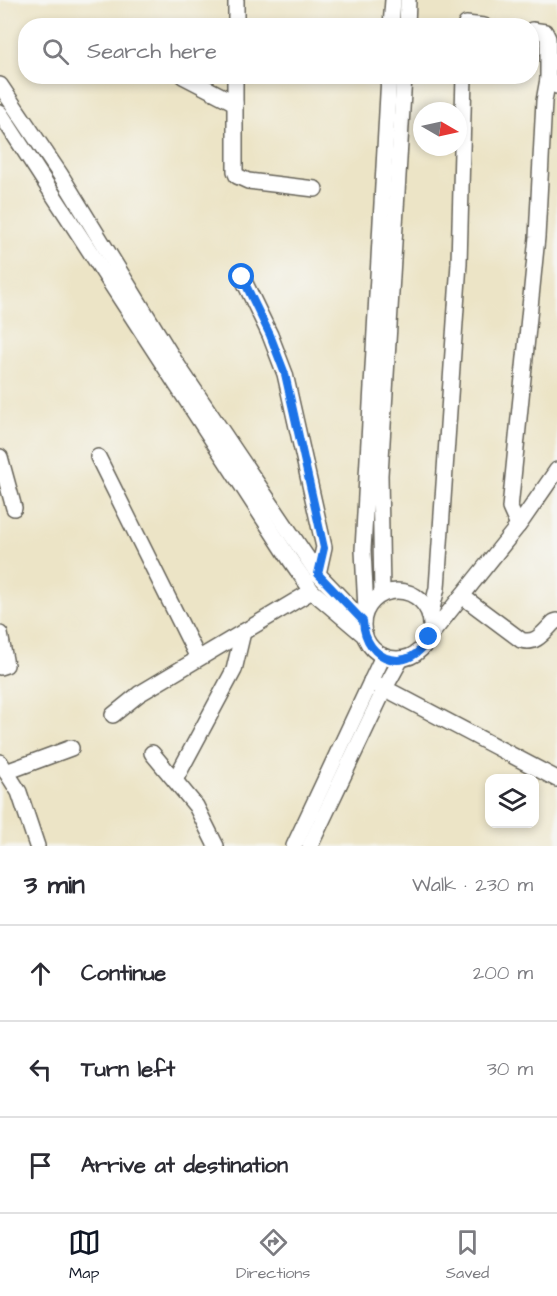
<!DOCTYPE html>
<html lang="en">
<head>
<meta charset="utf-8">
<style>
	body { margin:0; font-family:"Architects Daughter",sans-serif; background:#f7f7f7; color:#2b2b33 }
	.controls { position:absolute; right:18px; bottom:18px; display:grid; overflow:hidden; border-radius:12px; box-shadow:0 3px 9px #0003 }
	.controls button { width:54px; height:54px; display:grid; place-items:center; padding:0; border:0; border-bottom:2px solid #e1e1e2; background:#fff; color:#2b2b33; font:30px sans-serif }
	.compass { position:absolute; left:413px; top:102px; width:54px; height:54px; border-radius:50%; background:#fff; box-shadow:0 3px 9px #0003; rotate:99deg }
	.stop { position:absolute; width:18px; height:18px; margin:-14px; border:4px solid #1a73e8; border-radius:50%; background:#fff }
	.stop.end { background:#1a73e8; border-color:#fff; box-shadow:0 2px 6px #0008 }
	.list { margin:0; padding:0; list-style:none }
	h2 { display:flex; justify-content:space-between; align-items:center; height:78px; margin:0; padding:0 24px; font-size:26px }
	h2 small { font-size:20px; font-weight:400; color:#7c7c81 }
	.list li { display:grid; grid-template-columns:39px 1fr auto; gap:18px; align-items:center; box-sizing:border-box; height:96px; padding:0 24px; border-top:2px solid #e1e1e2 }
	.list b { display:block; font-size:22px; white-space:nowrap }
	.list em { font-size:20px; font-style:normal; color:#7c7c81 }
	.icon { flex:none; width:33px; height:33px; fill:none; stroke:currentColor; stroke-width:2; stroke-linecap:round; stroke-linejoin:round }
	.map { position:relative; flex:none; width:557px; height:846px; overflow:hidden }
	.search { position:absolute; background:#fff; box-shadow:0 3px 9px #0003; left:18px; right:18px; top:18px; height:66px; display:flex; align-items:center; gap:15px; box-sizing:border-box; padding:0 21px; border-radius:24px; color:#7c7c81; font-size:22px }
	.sheet { height:366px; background:#fff }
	nav { display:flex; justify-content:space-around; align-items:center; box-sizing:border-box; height:84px; border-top:2px solid #e1e1e2; background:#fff; font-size:16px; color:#7c7c81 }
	nav a { display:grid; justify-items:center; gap:3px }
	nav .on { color:#111827 }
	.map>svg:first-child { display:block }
</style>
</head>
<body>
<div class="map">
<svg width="557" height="846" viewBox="0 0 557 846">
	<rect width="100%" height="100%" fill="#f6f6f2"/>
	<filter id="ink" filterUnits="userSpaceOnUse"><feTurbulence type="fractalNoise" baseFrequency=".0167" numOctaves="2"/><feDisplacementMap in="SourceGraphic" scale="12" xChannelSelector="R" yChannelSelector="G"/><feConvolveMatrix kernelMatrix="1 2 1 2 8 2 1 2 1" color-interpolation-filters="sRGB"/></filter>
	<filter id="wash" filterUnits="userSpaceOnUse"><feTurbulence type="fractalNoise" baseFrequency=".008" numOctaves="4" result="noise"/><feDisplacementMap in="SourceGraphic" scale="24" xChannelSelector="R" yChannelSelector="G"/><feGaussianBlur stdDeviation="1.35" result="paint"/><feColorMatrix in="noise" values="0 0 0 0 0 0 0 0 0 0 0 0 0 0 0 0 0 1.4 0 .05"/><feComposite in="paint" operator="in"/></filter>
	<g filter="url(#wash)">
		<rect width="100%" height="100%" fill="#ece4c6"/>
	</g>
	<g filter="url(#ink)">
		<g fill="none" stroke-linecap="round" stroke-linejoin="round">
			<!-- minor casing -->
			<g stroke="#656258" stroke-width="18">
				<g id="minor">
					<polyline points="236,26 236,0"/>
					<polyline points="391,26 393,0"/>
					<polyline points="407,26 408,0"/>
					<polyline points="466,26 466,24 484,26"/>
					<polyline points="532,30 545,32 548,38 548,79"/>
					<polyline points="183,76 235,103"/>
					<polyline points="235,76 235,171 237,176 248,181 315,189"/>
					<polyline points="0,85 60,174 174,360 318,574 363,621"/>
					<polyline points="0,113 291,561 312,591 365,636"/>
					<polyline points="242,277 270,335 285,374 324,547 318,574"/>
					<polyline points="0,457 14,508"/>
					<polyline points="98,457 198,658"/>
					<polyline points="518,526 510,508 537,237 544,101 548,79 557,86"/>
					<circle cx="397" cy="625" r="34"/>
					<polyline points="382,594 380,475 404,76"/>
					<path d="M462 596 521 640C536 645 544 632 554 622L557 621"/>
					<polyline points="366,610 363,550 389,76"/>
					<polyline points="430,617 437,588 459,263 464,76"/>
					<polyline points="0,634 6,665 0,667"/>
					<polyline points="429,637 521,522 557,470"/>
					<polyline points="371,681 557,779"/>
					<polyline points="113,715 139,694 312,591"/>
					<polyline points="152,753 196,806 216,846"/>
					<polyline points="0,762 19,792 37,846"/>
					<polyline points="6,772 71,748"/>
					<polyline points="175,780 234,670 243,632"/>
					<polyline points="294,846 383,656"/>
					<polyline points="310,846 385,688 401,659"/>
				</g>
			</g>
			<!-- minor -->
			<use href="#minor" stroke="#fff" stroke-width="15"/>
		</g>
	</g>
	<g fill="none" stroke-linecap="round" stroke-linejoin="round" filter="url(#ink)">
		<!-- route -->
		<path stroke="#1a73e8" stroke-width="8" d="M242 277 270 335 285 374 324 548 318 574 363 621C365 663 411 675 429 637"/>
	</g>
</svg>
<div class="controls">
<button><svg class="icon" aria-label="layers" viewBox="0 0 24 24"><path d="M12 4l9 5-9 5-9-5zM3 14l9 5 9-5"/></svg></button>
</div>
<svg class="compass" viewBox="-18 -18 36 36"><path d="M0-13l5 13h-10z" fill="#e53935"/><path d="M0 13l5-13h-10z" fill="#7c7c81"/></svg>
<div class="stop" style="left:242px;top:277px"></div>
<div class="stop end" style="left:429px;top:637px"></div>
<div class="search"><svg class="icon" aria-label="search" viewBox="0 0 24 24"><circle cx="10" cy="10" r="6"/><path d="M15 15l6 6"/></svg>Search here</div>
</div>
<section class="sheet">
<h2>3 min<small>Walk · 230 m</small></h2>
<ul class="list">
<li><svg class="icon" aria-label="ahead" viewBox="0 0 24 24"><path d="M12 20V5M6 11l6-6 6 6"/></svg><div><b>Continue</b></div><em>200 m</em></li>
<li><svg class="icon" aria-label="left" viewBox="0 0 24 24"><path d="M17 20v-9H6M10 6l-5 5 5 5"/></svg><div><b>Turn left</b></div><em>30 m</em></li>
<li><svg class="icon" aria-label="arrive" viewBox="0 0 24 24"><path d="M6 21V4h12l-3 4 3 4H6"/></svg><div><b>Arrive at destination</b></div></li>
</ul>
</section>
<nav>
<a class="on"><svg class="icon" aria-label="map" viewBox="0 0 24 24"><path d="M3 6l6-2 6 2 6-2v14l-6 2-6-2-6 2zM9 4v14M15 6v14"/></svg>Map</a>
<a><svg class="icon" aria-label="directions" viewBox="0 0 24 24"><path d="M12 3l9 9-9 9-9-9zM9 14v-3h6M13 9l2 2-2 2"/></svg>Directions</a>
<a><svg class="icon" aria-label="saved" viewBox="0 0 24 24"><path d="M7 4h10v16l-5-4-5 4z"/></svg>Saved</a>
</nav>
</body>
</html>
